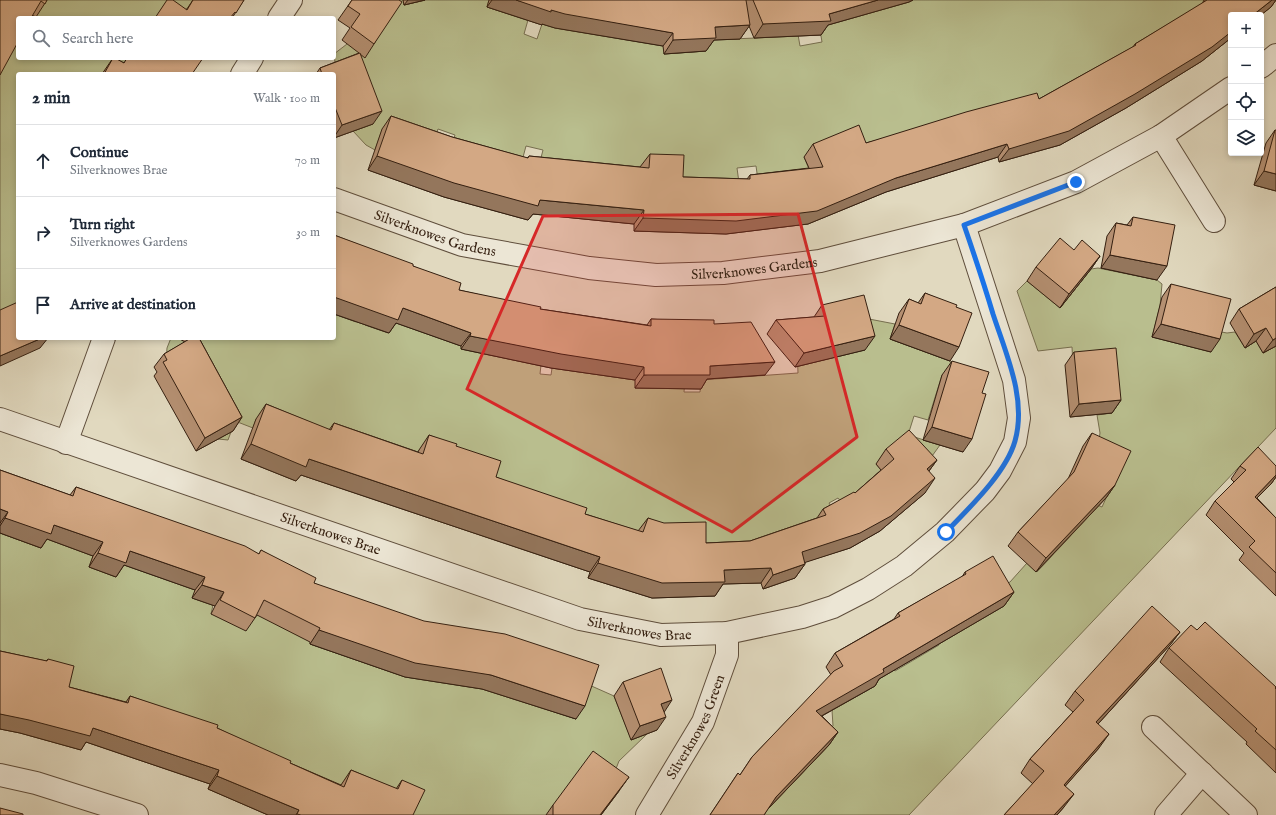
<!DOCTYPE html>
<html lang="en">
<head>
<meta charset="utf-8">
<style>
	body { margin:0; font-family:"IM FELL English",serif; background:#f6f6f7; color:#1f2937 }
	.controls { position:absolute; right:12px; top:12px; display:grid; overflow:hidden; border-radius:4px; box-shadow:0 2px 6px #0003 }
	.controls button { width:36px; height:36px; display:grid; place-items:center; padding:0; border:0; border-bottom:1px solid #e0e1e3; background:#fff; color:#1f2937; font:20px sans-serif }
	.stop { position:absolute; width:12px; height:12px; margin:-9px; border:3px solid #1a73e8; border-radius:50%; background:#fff }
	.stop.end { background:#1a73e8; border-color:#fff; box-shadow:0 1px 4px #0008 }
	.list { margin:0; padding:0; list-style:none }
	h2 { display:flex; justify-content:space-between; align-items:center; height:52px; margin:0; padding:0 16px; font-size:17px }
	h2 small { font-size:13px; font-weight:400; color:#747a83 }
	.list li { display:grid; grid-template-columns:26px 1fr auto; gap:12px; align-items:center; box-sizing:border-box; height:72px; padding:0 16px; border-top:1px solid #e0e1e3 }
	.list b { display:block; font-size:15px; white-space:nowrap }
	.list p { margin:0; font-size:13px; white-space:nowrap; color:#747a83 }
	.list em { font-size:13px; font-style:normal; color:#747a83 }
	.icon { flex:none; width:22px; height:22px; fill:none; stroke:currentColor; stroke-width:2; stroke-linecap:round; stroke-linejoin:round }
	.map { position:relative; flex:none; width:1276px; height:815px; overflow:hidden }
	.search { position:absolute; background:#fff; box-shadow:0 2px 6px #0003; left:16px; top:16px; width:320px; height:44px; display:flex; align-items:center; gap:10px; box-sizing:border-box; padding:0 14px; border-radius:4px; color:#747a83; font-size:15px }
	.panel { position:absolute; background:#fff; box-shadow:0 2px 6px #0003; left:16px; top:72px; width:320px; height:268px; border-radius:4px }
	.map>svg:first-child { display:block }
</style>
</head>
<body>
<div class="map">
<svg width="1276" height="815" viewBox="0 0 1276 815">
	<rect width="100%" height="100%" fill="#e1d9bf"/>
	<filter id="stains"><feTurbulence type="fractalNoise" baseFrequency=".005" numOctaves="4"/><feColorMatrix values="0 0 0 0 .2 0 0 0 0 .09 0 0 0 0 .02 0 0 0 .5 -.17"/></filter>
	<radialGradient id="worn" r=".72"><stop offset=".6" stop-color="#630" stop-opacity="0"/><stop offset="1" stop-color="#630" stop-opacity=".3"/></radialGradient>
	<!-- green -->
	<g fill="#b9be8e" stroke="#766e4f">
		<polygon points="46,0 193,0 185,12 155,18 18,18 18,58 127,58 124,63 106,74 103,72 102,74 18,74 18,312 0,319 0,26"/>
		<polygon points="376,0 403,0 404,5 426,0 489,0 487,7 528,20 524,34 537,39 542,24 662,23 664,54 706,51 706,40 756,38 797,29 800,46 822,42 819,24 913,0 1210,0 1052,101 804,157 815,184 759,187 756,166 737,168 740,190 536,177 543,150 526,146 519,172 449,153 455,135 438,129 431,147 382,130 375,150 366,145 353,131 372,124 336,72 334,54 347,44"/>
		<polygon points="1098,268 1157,280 1162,284 1160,306 1152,337 1216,331 1227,333 1235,332 1245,348 1256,341 1263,353 1276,346 1276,428 909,815 763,815 763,789 783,793 828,746 821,738 833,726 832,710 875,686 889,661 895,671 939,645 931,630 1010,582 1027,563 1037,572 1076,530 1080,497 1102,507 1121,465 1097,453 1100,433 1097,415 1112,413 1073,365 1072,347 1038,351 1017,291 1027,281 1060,308 1091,269"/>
		<polygon points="360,310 370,311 365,325 388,333 393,321 437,337 541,365 540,374 551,375 552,368 685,378 684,392 700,392 701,380 798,373 797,350 869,319 895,324 890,339 950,361 958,379 942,375 928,420 914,416 908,435 940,445 922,470 876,464 884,474 844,506 838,498 829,503 834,512 750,552 633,547 419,450 410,478 256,419 253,428 235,421 228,440 218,439 208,422 166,361 167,348 171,338 334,338 334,314 356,322"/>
		<polygon points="50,522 93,556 89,567 126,551 195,590 213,605 211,614 319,616 310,644 397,674 431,665 429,680 489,690 576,719 587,684 614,696 631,739 647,734 619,761 610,784 546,815 410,815 334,800 0,666 0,533 41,548"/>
	</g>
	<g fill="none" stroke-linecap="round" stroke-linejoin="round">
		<!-- minor casing -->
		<g stroke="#5f4e3c" stroke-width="24">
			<g id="minor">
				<polyline points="279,18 291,0"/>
				<polyline points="1261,67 1276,55"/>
				<polyline points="242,74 252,58"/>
				<polyline points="1161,136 1214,221"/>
				<path id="s1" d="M334 199 462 245 589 268 656 275 723 273 820 261 964 225 1076 182 1161 136 1231 88"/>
				<path id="s2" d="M0 419 580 619 661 635 727 633 802 617 833 607 868 589 904 566 945 532 985 491 1000 471 1015 442 1019 418 1014 380 964 225"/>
				<polyline points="66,443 104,338"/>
				<polyline points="1153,727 1246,815"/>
				<polyline points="0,775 36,783 137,815"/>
				<path id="s3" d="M647 815 703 722 727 655V633"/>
				<polyline points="1166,815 1202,773"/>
			</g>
		</g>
		<!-- minor -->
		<use href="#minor" stroke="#ece6d5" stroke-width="22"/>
	</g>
	<!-- wall -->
	<g fill="#b59072" stroke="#341f10">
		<polygon points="0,0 47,0 36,17"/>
		<polygon points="193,0 244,0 232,18 155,18 187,9"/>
		<polygon points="352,0 399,0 374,44 365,58 360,54 373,124 334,138 334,74 316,74 320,68 359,53 342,40 350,28 338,20"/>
		<polygon points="403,0 425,0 404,5"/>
		<polygon points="489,0 913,0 909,2 828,25 821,35 754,38 749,26 740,39 714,40 706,51 664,54 663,46 555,28 542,24 542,25 487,7"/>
		<polygon points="1204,0 1276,0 1271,7 1261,15 1231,15 1231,38 1202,61 1126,108 1060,145 999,162 998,157 886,192 808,224 726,234 634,231 634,224 533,214 528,220 444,197 368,170 382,129 391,116 452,137 527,158 529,156 640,167 650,154 683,177 747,179 750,175 809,168 804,157 813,144 866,143 1039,99 1133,47 1135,44 1202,4"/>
		<polygon points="113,58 124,63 192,74 102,74"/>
		<polygon points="1275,130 1276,191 1254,185 1266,143"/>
		<polygon points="1133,217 1157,280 1101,268 1107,236 1116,223 1127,225"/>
		<polygon points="334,235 413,266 459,290 540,309 647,325 651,319 714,324 765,375 707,379 701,389 635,388 635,380 551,368 461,349 461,346 396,323 389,333 334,314"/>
		<polygon points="1074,250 1100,256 1091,269 1060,308 1027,281 1036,267"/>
		<polygon points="1171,284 1211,352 1152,337 1162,297"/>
		<polygon points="1276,287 1276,346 1263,353 1256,341 1245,348 1230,323 1239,309"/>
		<polygon points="925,293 956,307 950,361 890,339 899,313 909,299 918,303"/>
		<polygon points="822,305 865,350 795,367 767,334 776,320 814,317"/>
		<polygon points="178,338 199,338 242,417 233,431 196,451 154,376 157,372 154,367 164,354 185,342"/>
		<polygon points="1074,352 1121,400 1112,413 1070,417 1065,365"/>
		<polygon points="952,361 982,393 963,452 923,440 942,375"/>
		<polygon points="266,404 329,430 334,423 418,452 419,450 429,435 456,446 496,477 585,514 638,531 648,518 706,543 750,541 817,518 823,509 855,493 881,470 876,464 886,449 937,460 929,471 925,493 880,531 850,548 805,562 805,564 795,578 763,589 761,583 723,584 715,596 652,598 588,578 590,572 301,475 296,481 241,459 256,419"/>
		<polygon points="1092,433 1115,485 1106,498 1036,572 1008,546 1018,532 1068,479 1083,446"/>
		<polygon points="1240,466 1276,466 1276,477 1271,484 1257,498 1276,518 1276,596 1239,560 1244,553 1206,515 1215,501 1234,482 1231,479"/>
		<polygon points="0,470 70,495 76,487 259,554 261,550 314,583 576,719 482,689 405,677 310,644 310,642 257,615 246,631 211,614 215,606 192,598 195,590 124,565 116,577 89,567 93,556 47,539 41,548 0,533"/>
		<polygon points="965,572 1014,592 1004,606 879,679 875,686 822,716 838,732 829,745 767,810 764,815 710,815 738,773 740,775 752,757 831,675 826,667 835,653 894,619 898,613 962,577"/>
		<polygon points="1197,630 1276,689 1276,773 1246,744 1247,742 1160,662 1169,648"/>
		<polygon points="1180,632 1170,645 1098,724 1099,748 1065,786 1064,807 1057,815 1004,815 1033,784 1021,773 1030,759 1073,712 1065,705 1075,691"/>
		<polygon points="0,651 46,661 48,659 69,687 126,702 130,696 217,728 290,763 341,785 351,770 396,789 402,780 413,815 268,815 208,789 210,784 86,742 81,750 20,733 0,729"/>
		<polygon points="623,682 664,712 657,730 631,740 614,696"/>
		<polygon points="619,791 601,815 546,815 553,805"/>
	</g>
	<!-- shaded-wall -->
	<g fill="#94765c" stroke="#341f10">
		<polygon points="408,0 425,0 404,5"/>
		<polygon points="492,0 516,0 551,10 673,33 663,46 555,28 542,24 542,25 487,7"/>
		<polygon points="878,0 913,0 909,2 828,25 821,35 754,38 763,24 829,14"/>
		<polygon points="1272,0 1276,0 1271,7 1261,15 1253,15"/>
		<polygon points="750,25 740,39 714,40 706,51 664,54 673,40 715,27"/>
		<polygon points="1231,32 1231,38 1202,61 1126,108 1060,145 999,162 1009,149"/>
		<polygon points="382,111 373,124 334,138 334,137 342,125"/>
		<polygon points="1007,144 998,157 886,192 808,224 726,234 634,231 643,218 896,178"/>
		<polygon points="377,156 540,200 644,210 634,224 533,214 528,220 444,197 368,170"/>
		<polygon points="1264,171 1276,174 1276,191 1254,185"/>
		<polygon points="1110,255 1167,266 1157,280 1101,268"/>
		<polygon points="1100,256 1091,269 1060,308 1069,294"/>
		<polygon points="334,297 403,308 471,333 461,346 396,323 389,333 334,314"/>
		<polygon points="1161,324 1220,339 1211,352 1152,337"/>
		<polygon points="899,325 959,347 950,361 890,339"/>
		<polygon points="1266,328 1256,341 1245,348 1254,334"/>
		<polygon points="470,336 644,367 635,380 551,368 461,349"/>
		<polygon points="875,336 865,350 795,367 804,353"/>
		<polygon points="42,338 48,338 40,348 0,366 0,356"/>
		<polygon points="1276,338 1276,346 1263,353 1273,340"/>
		<polygon points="775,362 765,375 707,379 701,389 635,388 644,375 710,366"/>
		<polygon points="1121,400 1112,413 1070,417 1079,404"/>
		<polygon points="242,417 233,431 196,451 205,438"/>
		<polygon points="932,427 972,439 963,452 923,440"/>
		<polygon points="251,444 309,459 600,557 590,572 301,475 296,481 241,459"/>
		<polygon points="937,460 926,475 927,469"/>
		<polygon points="1276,475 1276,477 1271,484 1245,510 1255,497"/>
		<polygon points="935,478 925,493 880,531 850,548 791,567 802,552"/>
		<polygon points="1115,485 1106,498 1036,572 1046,558"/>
		<polygon points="0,509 8,512 0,523"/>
		<polygon points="5,518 54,525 103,542 93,556 47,539 41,548 0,533 0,526"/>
		<polygon points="130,551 205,577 195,590 124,565 116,577 89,567 98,553"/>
		<polygon points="598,563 724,570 771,568 761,583 723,584 715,596 652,598 588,578"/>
		<polygon points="805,564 795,578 763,589 773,575"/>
		<polygon points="202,585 224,592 215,606 192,598"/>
		<polygon points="1014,592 1004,606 879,679 875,686 807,724 816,711 883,669"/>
		<polygon points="319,630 491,675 585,706 576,719 482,689 405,677 310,644"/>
		<polygon points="1180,632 1170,645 1087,736 1096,722"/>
		<polygon points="672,700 663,714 661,704"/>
		<polygon points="0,714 93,728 219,770 210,784 86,742 81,750 20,733 0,729"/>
		<polygon points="666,717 657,730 631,740 640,726"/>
		<polygon points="838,732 829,745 766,811 776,797"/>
		<polygon points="1109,734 1099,748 1054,799 1064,785"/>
		<polygon points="217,776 299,810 296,815 268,815 208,789"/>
		<polygon points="629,777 619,791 601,815 600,815"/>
		<polygon points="1074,794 1064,807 1057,815 1054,815"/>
	</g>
	<!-- building -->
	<g fill="#d3a884" stroke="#341f10">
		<polygon points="0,0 47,0 45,4 41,1 31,18 18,18 18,42 0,75"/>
		<polygon points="167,0 173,0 187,10 193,0 244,0 236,13 235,12 230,18 155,18"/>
		<polygon points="352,0 399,0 402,2 374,44 351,27 360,14 348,6"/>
		<polygon points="516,0 746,0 750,25 715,27 716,38 673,40 673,33 565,14 551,10 551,12"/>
		<polygon points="753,0 878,0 829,14 831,21 763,24"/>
		<polygon points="1207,0 1272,0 1253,15 1231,15 1231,32 1212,47 1135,94 1069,131 1009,149 1007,144 896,178 817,211 736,221 643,218 644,210 540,200 538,206 454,183 377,156 391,116 452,137 528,158 529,156 649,168 650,154 684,155 683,177 750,179 750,175 823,167 813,144 859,125 866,143 966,112 1037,93 1039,99 1136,45 1135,44"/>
		<polygon points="360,53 382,111 342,125 334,105 334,74 322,74 320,68"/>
		<polygon points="113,58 115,58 124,63 127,58 203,58 192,74 104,74"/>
		<polygon points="1275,130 1276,130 1276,174 1264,171"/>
		<polygon points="1133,217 1175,225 1167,266 1110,255 1116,223 1131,226"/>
		<polygon points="334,235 413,264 413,266 461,283 459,290 541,307 540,309 651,326 651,319 714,320 714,324 751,322 775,362 710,366 710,375 644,375 644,367 561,354 470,336 471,333 403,308 398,320 334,297"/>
		<polygon points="1060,238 1074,250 1082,240 1100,256 1069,294 1036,267"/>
		<polygon points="1171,284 1231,299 1220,339 1161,324"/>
		<polygon points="1276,287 1276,338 1273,340 1266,328 1254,334 1239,309"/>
		<polygon points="925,293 957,305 956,307 972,313 959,347 899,325 909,299 921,304"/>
		<polygon points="864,295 875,336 804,353 776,320 825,316 822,305"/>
		<polygon points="18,302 18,338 42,338 0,356 0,310"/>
		<polygon points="191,338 199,338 242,417 205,438 163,362 167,360 164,354"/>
		<polygon points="1116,348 1121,400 1079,404 1074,352"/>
		<polygon points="952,361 989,372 982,393 986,394 972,439 932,427"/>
		<polygon points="266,404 331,430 334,423 423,454 429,435 457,444 456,446 501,461 496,477 587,508 585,514 643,532 648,518 664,523 706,522 706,543 750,541 826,515 823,509 854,492 855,493 894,459 886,449 909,430 937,460 927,469 935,478 891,516 860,533 802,552 805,564 773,575 771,568 724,570 725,582 662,583 598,563 600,557 309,459 306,467 251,444"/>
		<polygon points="1092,433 1131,451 1115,485 1046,558 1018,532 1074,472"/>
		<polygon points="1258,447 1276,466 1276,475 1255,497 1276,518 1276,573 1249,547 1255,541 1215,501 1246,470 1240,466"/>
		<polygon points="0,470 73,496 76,487 245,546 259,554 261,550 316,578 314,583 424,621 505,634 599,665 585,706 491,675 415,663 319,630 320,628 264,600 255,618 220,600 224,592 202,585 205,577 130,551 126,563 98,553 103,542 54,525 51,534 5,518 8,512 0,509"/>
		<polygon points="993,556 1014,592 883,669 884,672 816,711 838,732 776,797 764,815 710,815 738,773 740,775 752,757 834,671 843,666 835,653 900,616 898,613 966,574 965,572"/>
		<polygon points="1152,606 1180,632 1096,722 1109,734 1064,785 1074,794 1054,815 1004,815 1044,771 1030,759 1084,700 1075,691"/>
		<polygon points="1205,622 1276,687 1275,688 1276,689 1276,750 1255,731 1257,729 1169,648 1191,625 1197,630"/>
		<polygon points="0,651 47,661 48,659 74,666 69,687 128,703 130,696 218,725 217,728 291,761 290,763 344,787 351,770 398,789 402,780 425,790 413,815 301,815 297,814 299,810 217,776 219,770 93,728 90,736 29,720 0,714"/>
		<polygon points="661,668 672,700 661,704 666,717 640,726 623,682"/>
		<polygon points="593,751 629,777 600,815 553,815 553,805"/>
		<polygon points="0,808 23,814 23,815 0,815"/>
	</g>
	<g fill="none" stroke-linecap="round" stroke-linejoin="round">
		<!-- route -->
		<path stroke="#1a73e8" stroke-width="5" d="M946 532C969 508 1006 473 1015 441 1027 399 1006 354 993 314 984 284 974 254 964 225L1076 182"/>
	</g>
	<!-- marked area -->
	<path fill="#d62828" fill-opacity="0.2" stroke="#d62828" stroke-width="3" stroke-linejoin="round" d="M798 214 857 437 732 532 467 389 543 216Z"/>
	<g text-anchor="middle" stroke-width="3" stroke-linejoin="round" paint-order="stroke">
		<!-- street labels -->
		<g font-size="14" fill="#341f10" stroke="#ece6d5">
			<text dy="5" stroke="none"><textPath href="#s1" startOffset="107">Silverknowes Gardens</textPath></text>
			<text dy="5" stroke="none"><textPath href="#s1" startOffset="431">Silverknowes Gardens</textPath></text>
			<text dy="5" stroke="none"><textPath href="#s2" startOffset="350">Silverknowes Brae</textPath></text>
			<text dy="5" stroke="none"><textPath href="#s2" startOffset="674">Silverknowes Brae</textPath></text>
			<text dy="5" stroke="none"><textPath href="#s3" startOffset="101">Silverknowes Green</textPath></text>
		</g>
	</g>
	<rect width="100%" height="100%" filter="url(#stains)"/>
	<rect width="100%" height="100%" fill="url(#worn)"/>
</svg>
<div class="controls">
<button>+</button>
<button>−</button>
<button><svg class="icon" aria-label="locate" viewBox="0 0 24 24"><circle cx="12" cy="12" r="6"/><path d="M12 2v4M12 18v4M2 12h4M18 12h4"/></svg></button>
<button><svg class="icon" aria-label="layers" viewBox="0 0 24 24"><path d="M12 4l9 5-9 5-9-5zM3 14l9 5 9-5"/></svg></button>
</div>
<div class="stop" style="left:946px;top:532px"></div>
<div class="stop end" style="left:1076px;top:182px"></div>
<div class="search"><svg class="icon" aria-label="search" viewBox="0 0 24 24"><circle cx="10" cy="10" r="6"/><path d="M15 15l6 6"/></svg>Search here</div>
<section class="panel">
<h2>2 min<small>Walk · 100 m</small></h2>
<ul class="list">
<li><svg class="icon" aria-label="ahead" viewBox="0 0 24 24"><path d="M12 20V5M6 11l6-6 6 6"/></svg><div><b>Continue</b><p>Silverknowes Brae</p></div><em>70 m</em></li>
<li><svg class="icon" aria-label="right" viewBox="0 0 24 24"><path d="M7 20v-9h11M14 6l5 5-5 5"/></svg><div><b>Turn right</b><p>Silverknowes Gardens</p></div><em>30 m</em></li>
<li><svg class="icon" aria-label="arrive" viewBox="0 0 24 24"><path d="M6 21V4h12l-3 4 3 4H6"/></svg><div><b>Arrive at destination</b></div></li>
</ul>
</section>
</div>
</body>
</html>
